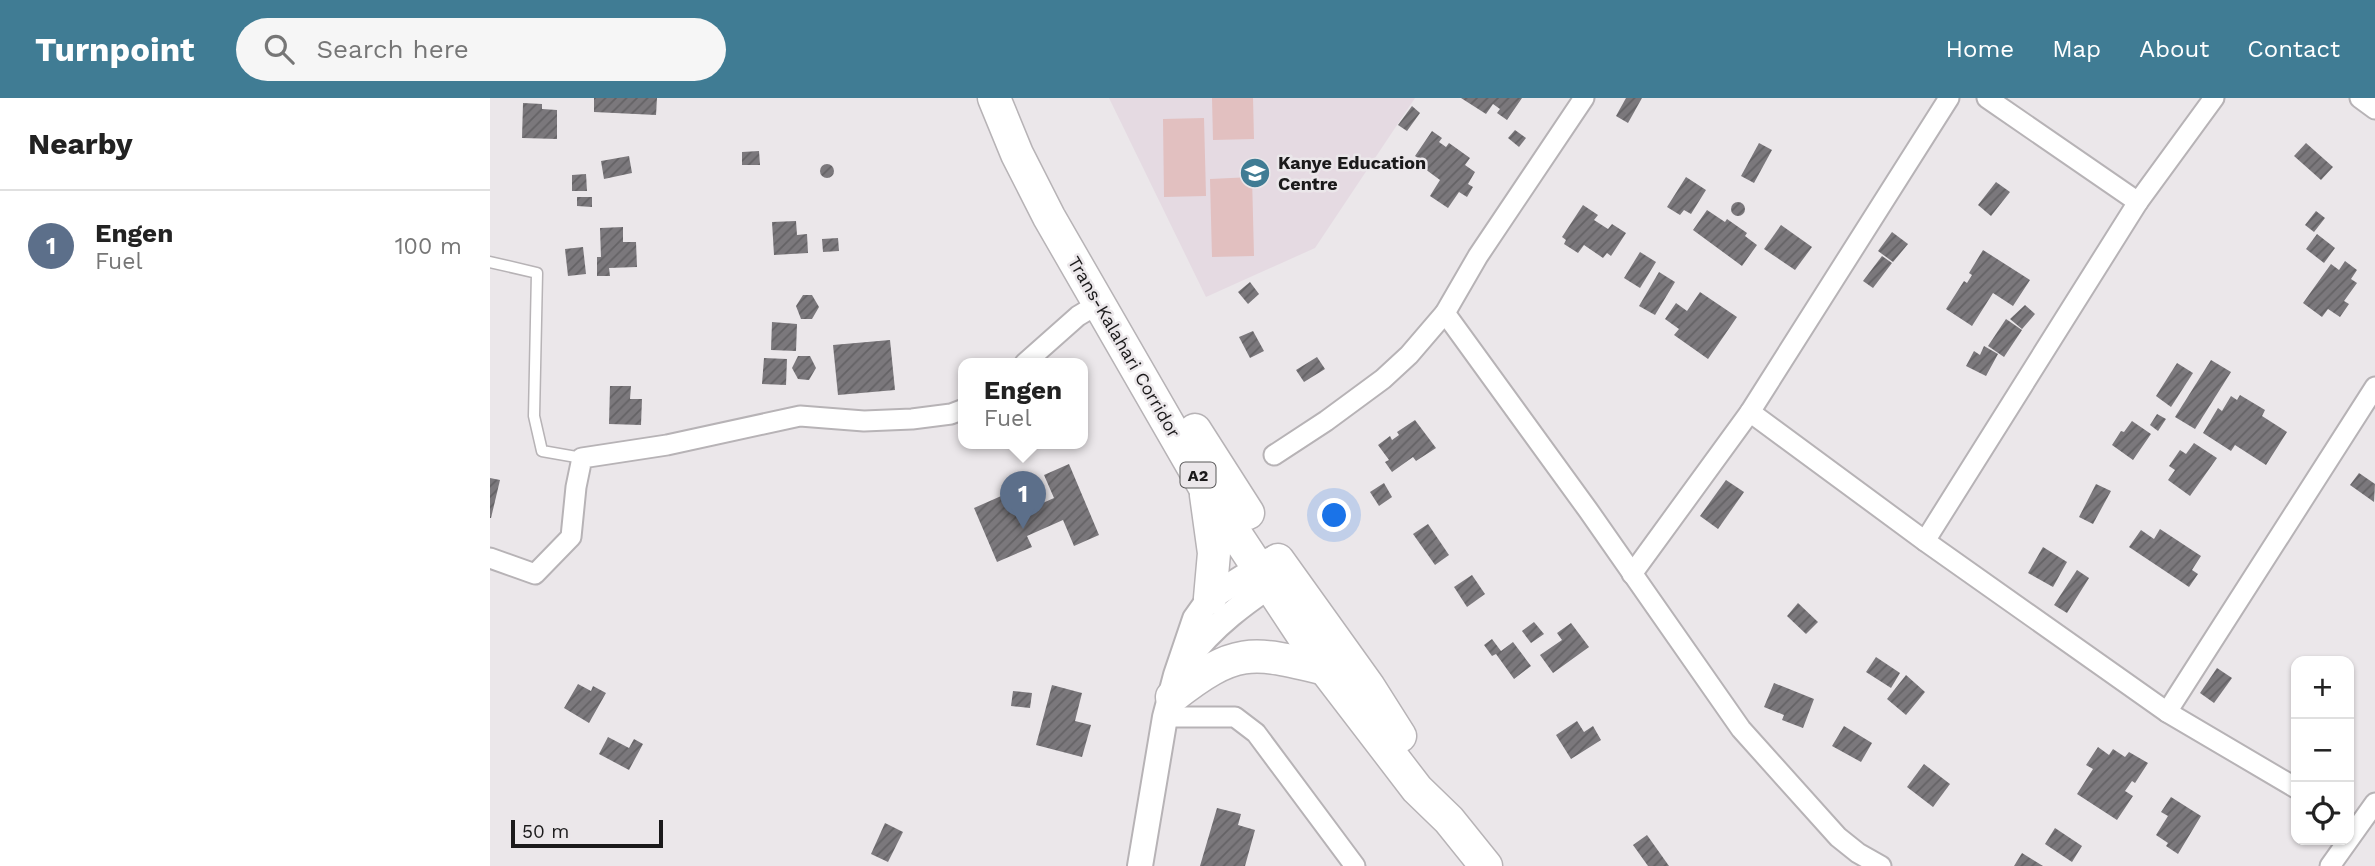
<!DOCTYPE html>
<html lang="en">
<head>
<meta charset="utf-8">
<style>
	body { margin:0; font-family:"Work Sans",sans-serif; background:#f6f6f6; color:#222 }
	.controls { position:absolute; right:21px; bottom:21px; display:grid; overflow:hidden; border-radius:14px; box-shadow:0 2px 5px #0004 }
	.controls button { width:63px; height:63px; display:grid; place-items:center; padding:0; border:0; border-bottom:2px solid #e0e0e0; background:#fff; color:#222; font:35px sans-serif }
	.scale { position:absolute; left:21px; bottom:18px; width:152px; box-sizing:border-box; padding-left:7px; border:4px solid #1b1a1b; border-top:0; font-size:19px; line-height:24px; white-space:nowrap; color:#1b1a1b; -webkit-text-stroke:5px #ebe7ea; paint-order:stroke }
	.you { position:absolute; left:845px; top:418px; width:24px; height:24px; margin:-18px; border:5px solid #fff; border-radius:50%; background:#1a73e8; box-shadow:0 0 0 10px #1a73e833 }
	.badge { display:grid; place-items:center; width:46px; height:46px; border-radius:50%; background:#407c94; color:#fff; font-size:23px; font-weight:700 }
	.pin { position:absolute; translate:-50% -58px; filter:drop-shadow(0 2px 4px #0008) }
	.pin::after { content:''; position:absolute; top:37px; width:24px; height:21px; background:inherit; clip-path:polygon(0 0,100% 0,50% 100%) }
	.popup { position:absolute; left:468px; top:260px; width:130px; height:91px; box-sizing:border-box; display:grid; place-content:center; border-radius:14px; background:#fff; filter:drop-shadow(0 2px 5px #0005); font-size:23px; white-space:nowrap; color:#767676 }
	.popup b { font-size:26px; color:#222 }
	.popup::after { content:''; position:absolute; left:50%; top:100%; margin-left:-14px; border:14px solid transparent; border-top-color:#fff }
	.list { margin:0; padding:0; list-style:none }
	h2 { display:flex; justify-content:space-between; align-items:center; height:91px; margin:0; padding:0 28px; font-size:30px }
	h2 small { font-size:23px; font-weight:400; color:#767676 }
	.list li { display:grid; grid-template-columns:46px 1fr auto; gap:21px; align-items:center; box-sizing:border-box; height:112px; padding:0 28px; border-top:2px solid #e0e0e0 }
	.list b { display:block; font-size:26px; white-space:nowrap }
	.list p { margin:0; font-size:23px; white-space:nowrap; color:#767676 }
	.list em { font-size:23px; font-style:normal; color:#767676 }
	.icon { flex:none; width:38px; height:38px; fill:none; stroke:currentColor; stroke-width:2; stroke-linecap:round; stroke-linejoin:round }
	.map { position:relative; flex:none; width:1885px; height:768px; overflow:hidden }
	header { display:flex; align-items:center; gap:42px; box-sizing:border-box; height:98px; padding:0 35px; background:#407c94; color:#fff }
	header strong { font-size:33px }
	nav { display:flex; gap:38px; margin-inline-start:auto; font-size:24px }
	.search { width:490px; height:63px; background:#f6f6f6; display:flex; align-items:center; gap:18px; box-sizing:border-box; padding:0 24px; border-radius:38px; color:#767676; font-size:26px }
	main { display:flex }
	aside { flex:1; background:#fff }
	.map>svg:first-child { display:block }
</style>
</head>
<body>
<header>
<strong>Turnpoint</strong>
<div class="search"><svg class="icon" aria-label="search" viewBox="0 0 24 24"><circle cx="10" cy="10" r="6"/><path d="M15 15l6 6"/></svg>Search here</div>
<nav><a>Home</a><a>Map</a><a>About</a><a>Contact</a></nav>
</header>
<main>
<aside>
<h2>Nearby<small></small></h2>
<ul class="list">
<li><span class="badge" style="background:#5c6f8a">1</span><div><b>Engen</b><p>Fuel</p></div><em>100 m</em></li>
</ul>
</aside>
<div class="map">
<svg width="1885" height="768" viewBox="0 0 1885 768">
	<defs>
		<pattern id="building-hatch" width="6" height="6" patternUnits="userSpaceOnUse" patternTransform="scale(1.75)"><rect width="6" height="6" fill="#7b787c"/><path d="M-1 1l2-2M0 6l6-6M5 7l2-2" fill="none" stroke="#646265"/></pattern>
	</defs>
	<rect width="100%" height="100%" fill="#ebe7ea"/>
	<!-- built -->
	<polygon fill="#e5dae2" points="619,0 925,0 825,150 716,199"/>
	<!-- pitch -->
	<g fill="#e2c0c0">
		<polygon points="722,0 763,0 764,41 723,42"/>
		<polygon points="714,20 716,98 674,99 673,21"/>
		<polygon points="762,79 764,158 722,159 720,81"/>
	</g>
	<!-- building -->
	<g fill="url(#building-hatch)">
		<polygon points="104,0 167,0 166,17 104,14"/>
		<polygon points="971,0 1032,0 1017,22 1007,15 1010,11 1003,6 996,16"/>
		<polygon points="1136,0 1152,0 1138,25 1126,18"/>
		<polygon points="33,5 52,6 52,11 67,12 67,41 32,40"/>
		<polygon points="922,8 930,15 917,33 908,27"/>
		<polygon points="1025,32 1036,40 1029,49 1018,40"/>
		<polygon points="942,33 952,40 949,44 956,49 959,45 980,60 975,67 985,74 978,86 983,89 977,99 969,94 958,110 940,98 950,82 931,68 934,64 925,58"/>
		<polygon points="1269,45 1282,52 1264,85 1251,78"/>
		<polygon points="1816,45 1843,69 1831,82 1804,58"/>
		<polygon points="269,53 270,67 252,67 252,54"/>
		<polygon points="139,58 142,75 114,81 111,63"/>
		<circle cx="337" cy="73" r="7"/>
		<polygon points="96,76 97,93 82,93 82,77"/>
		<polygon points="1196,79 1216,92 1201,116 1194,112 1190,117 1177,109"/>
		<polygon points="1506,84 1520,94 1501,118 1488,107"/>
		<polygon points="87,99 102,99 102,109 87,108"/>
		<circle cx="1248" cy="111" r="7"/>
		<polygon points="1093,107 1108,117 1104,122 1118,131 1122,126 1136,135 1121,158 1117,155 1113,160 1094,147 1088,155 1074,146 1076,142 1072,139"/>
		<polygon points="1217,112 1235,124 1237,121 1257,135 1255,138 1267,147 1252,168 1203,132"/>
		<polygon points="1826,113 1835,120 1824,134 1815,127"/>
		<polygon points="306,123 307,137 317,136 318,155 284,157 282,124"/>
		<polygon points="1291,127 1322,149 1305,172 1274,151"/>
		<polygon points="133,129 133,144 146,144 147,169 119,170 120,178 107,178 107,159 111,159 110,130"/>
		<polygon points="1402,134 1418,146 1403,164 1388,153"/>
		<polygon points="1827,136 1845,150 1834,165 1816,151"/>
		<polygon points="348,140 349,153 333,154 332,141"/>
		<polygon points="93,149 96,176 78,178 75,151"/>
		<polygon points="1493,152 1540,182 1523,208 1503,195 1482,228 1456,211 1474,183 1477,185 1482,177 1479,175"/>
		<polygon points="1150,154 1166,164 1150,190 1134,180"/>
		<polygon points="1392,158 1402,165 1383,190 1373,183"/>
		<polygon points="1855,163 1867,172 1861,181 1867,185 1854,203 1859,206 1850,219 1838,211 1832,219 1813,205 1841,166 1849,172"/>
		<polygon points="1169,174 1185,184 1165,217 1149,208"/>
		<polygon points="760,184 769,196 758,206 748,194"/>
		<polygon points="1210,194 1247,219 1218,261 1184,237 1189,231 1175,221 1186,205 1197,213"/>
		<polygon points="313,197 322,197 329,209 322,221 311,221 306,208"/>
		<polygon points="1535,207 1545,216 1532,231 1520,221"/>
		<polygon points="1516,221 1532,232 1514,259 1498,248"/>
		<polygon points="282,224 307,226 306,253 281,252"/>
		<polygon points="763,233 774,253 760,260 749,239"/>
		<polygon points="400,242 405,292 348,297 343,247"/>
		<polygon points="1494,248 1508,256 1496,278 1476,268 1484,253 1490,257"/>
		<polygon points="308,258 320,258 326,270 319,282 308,281 302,270"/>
		<polygon points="827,259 835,271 814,284 806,272"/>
		<polygon points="274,260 297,261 296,287 272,286"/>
		<polygon points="1721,262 1741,274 1705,331 1685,319"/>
		<polygon points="1687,265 1703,275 1681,309 1666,298"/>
		<polygon points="120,288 141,288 140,301 152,301 151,327 119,326"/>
		<polygon points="1750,297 1775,312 1772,318 1797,334 1776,367 1745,347 1741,353 1713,335 1728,310 1732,313 1741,298 1747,302"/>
		<polygon points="1667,316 1676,321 1668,333 1660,327"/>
		<polygon points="925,322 946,350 926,363 923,359 902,374 895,364 899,362 888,347 900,338 902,342 909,337 907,334"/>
		<polygon points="1642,323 1661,336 1643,362 1622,347 1631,333 1634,334"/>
		<polygon points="1704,345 1727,360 1700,398 1678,382 1685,372 1679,368 1690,352 1696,356"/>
		<polygon points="579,366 609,437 584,448 573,422 537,438 542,449 507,464 484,410 518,395 528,416 564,400 554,377"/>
		<polygon points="1869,375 1885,386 1884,404 1860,387"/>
		<polygon points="0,380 10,382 1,420 0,420"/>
		<polygon points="1236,382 1254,394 1228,431 1210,418"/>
		<polygon points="894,385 902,399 889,408 880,394"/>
		<polygon points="1606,386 1621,393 1603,426 1589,419"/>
		<polygon points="938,426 959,457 945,467 923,436"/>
		<polygon points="1670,431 1711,458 1702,472 1708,476 1699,489 1639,449 1651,432 1664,441"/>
		<polygon points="1553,449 1577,464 1563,489 1538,475"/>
		<polygon points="1587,472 1599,480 1577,515 1564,507"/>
		<polygon points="982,477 995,496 977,509 964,489"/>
		<polygon points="1308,505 1328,524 1316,536 1297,518"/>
		<polygon points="1044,524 1054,536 1041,545 1032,533"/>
		<polygon points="1081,525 1099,549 1063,575 1050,557 1072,542 1067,535"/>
		<polygon points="1002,541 1011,553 1023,544 1041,568 1024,581 1006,556 1002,558 994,547"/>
		<polygon points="1386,559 1410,575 1401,590 1376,574"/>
		<polygon points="1727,570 1742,580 1724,605 1710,595"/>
		<polygon points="1416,577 1435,594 1416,617 1397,601"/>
		<polygon points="1284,585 1324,601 1313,630 1292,622 1294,617 1274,609"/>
		<polygon points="88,586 101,593 103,588 116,595 99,625 74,610"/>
		<polygon points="562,587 592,595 585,623 601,627 592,659 546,647"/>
		<polygon points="523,593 542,595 540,610 521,608"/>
		<polygon points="1087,623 1094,634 1103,628 1111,642 1081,661 1066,637"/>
		<polygon points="1354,628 1382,645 1371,664 1342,648"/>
		<polygon points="118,639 139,650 144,641 153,646 139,672 109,656"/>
		<polygon points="1608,649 1619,657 1623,651 1635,659 1639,654 1658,665 1645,685 1642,683 1635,693 1643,698 1627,722 1587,696 1603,671 1596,667"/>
		<polygon points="1434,666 1460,686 1443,709 1417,689"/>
		<polygon points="1681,699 1711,718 1688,756 1676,748 1678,745 1666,737 1678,718 1671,714"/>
		<polygon points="727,710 751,716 748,727 765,732 755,768 710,768"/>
		<polygon points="395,725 413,734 398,764 381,756"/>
		<polygon points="1565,730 1592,748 1582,764 1555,746"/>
		<polygon points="1157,737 1179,768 1158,768 1143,747"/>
		<polygon points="1532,755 1553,768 1524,768"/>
	</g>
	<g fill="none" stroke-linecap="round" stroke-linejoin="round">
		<!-- service casing -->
		<g stroke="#b7b3b6" stroke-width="13">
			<polyline id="service" points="0,164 47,175 44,318 52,353 92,360"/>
		</g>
		<!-- minor casing -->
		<g stroke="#b7b3b6" stroke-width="23">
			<g id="minor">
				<polyline points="1497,0 1648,104"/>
				<polyline points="1870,0 1885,11"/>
				<polyline points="955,215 1098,412 1251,631 1348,739 1368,755 1391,768"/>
				<polyline points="535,265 588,218 608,206"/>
				<polyline points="1260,314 1435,443 1677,614 1806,690"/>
				<polyline points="784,357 836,323 893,281 919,257 955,215 988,158 1094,0"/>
				<polyline points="1435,443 1648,104 1724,0"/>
				<polyline points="0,460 45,476 81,439 86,389 92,360 177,347 310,318 374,323 422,321 461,316 474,311"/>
				<polyline points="1142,476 1260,314 1459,0"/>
				<polyline points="1677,614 1885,289"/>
				<polyline points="675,619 745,619 766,635 865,768"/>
				<polyline points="1840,768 1885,705"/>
			</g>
		</g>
		<!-- tertiary casing -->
		<g stroke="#b7b3b6" stroke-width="28">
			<g id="tertiary">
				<path d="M697 562C722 528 757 502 793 479"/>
				<polyline points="650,768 675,619 686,577 705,521 720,500 782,461"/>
			</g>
		</g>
		<!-- trunk casing -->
		<g stroke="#b7b3b6" stroke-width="35">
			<g id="trunk">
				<polyline points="504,0 527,56 559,119 714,388 835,571 927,691 959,722 996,768"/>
				<polyline points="705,332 758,415"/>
				<polyline points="716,397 724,455 720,500"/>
				<polyline points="788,462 879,589 910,638"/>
				<path d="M682 599C745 550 760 552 835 571"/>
			</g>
		</g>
		<!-- service -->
		<use href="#service" stroke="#fff" stroke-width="10"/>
		<!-- minor -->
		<use href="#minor" stroke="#fff" stroke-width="19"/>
		<!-- tertiary -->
		<use href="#tertiary" stroke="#fff" stroke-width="24"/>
		<!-- trunk -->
		<use href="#trunk" stroke="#fff" stroke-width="32"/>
	</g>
	<!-- icons -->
	<defs>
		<g id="school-disc" transform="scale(1.575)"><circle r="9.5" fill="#407c94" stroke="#ebe7ea"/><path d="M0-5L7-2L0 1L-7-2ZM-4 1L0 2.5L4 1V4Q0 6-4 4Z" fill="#fff"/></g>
	</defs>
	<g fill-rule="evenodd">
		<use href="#school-disc" x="765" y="75"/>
	</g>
	<g text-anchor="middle" stroke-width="5" stroke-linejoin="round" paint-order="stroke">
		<!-- shield labels -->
		<rect fill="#ebe7ea" stroke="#595859" stroke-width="2" x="690.5" y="364.5" width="35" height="25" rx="5"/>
		<g font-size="16" font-weight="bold" fill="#1b1a1b">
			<text x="708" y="383">A2</text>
		</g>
		<!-- poi labels -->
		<g font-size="18" font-weight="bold" fill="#1b1a1b" stroke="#ebe7ea" text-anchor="start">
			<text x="788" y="71">Kanye Education<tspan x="788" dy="21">Centre</tspan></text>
		</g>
		<!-- street labels -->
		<g font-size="18" fill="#1b1a1b" stroke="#ebe7ea">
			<text transform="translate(634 249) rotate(60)" y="6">Trans-Kalahari Corridor</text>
		</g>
	</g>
</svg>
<div class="controls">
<button>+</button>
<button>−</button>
<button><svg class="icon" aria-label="locate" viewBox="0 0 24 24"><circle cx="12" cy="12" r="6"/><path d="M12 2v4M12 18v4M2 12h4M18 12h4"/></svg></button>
</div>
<div class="scale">50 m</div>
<div class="you"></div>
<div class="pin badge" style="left:533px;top:431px;background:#5c6f8a">1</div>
<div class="popup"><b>Engen</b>Fuel</div>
</div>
</main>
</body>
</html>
